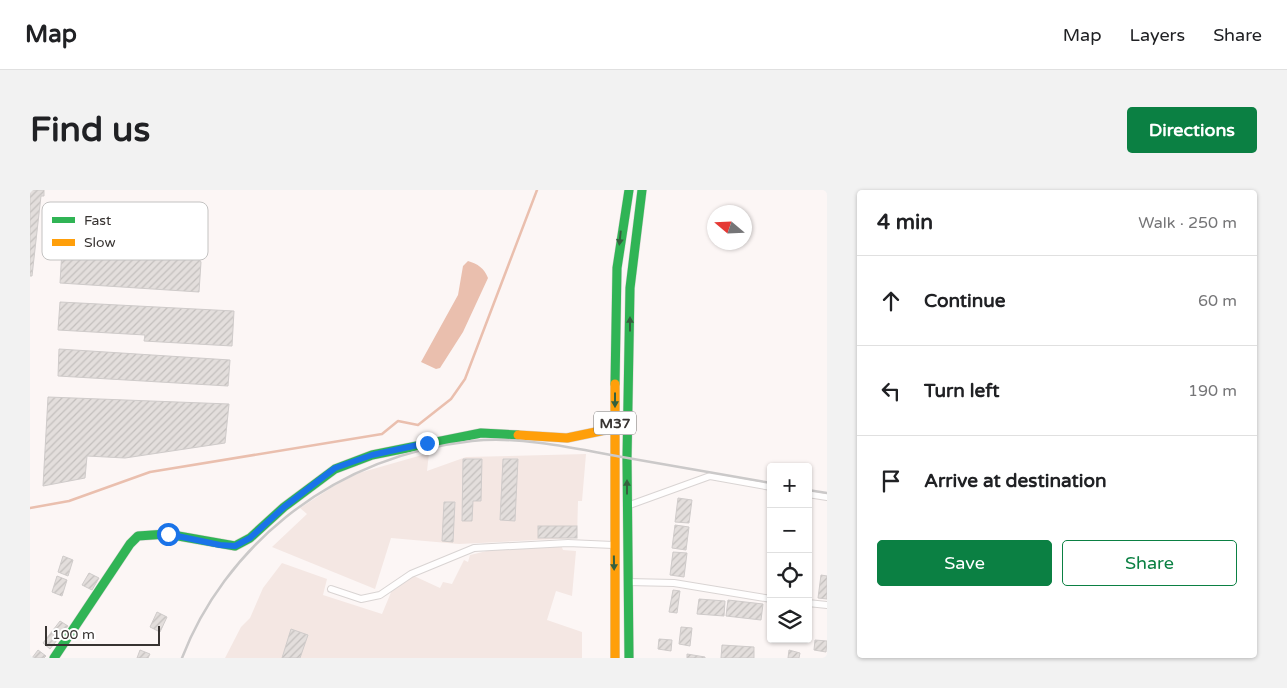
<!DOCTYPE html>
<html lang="en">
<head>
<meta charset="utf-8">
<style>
	body { margin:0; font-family:"Varela Round",sans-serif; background:#f2f2f2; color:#202124 }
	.controls { position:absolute; right:15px; bottom:15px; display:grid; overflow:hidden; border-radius:5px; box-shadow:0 1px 4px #0004 }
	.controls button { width:45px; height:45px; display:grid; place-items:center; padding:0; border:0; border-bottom:1px solid #e0e0e0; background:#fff; color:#202124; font:25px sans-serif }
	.compass { position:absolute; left:677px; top:15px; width:45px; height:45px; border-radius:50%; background:#fff; box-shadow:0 1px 4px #0004; rotate:289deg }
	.scale { position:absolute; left:15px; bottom:12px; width:115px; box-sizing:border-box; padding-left:5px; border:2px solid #373331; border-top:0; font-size:14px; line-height:18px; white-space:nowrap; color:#373331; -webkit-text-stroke:4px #fff; paint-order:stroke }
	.stop { position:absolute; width:15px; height:15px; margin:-11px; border:4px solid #1a73e8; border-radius:50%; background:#fff }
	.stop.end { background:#1a73e8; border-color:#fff; box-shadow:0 1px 5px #0008 }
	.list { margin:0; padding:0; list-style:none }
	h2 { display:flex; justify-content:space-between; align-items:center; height:65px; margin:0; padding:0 20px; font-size:21px }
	h2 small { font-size:16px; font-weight:400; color:#757577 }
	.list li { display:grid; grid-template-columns:32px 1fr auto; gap:15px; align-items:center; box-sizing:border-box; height:90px; padding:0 20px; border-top:1px solid #e0e0e0 }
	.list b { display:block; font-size:19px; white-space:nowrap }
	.list em { font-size:16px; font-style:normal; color:#757577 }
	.actions { display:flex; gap:10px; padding:15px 20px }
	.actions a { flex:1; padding:11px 0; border:1px solid #0b8043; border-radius:5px; text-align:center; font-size:18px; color:#0b8043 }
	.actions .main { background:#0b8043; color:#fff }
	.icon { flex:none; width:28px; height:28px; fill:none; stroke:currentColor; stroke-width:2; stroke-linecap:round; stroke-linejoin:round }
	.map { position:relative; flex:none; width:797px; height:468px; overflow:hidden; border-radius:5px }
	header { display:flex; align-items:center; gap:30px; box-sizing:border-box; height:70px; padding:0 25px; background:#fff; border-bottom:1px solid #e0e0e0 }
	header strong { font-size:24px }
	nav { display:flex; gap:28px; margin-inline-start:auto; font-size:18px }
	.intro { display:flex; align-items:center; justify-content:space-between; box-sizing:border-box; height:120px; padding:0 30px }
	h1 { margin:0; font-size:35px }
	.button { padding:12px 22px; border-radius:5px; background:#0b8043; color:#fff; font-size:18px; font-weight:700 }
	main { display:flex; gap:30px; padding:0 30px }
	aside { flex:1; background:#fff; border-radius:5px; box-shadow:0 1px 4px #0004 }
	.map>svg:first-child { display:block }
</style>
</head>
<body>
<header>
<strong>Map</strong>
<nav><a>Map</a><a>Layers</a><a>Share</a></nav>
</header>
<div class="intro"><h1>Find us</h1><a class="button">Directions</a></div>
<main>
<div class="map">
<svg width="797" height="468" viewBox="0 0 797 468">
	<defs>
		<pattern id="building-hatch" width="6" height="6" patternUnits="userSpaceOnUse" patternTransform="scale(1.25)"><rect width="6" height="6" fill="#e3dedc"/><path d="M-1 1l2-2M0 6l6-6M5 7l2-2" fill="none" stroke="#c3bfbd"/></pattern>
	</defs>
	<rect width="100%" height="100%" fill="#fcf6f5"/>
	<!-- built -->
	<g fill="#f4e7e3">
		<polygon points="399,263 397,281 436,267 556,264 552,311 548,311 547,348 429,354 361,348 345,399 242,357 277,324 270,318 307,294 329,283"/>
		<polygon points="531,355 533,360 546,361 542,406 526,401 517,430 552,442 552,468 195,468 211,437 220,428 233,398 252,373 297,389 293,405 352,424 362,400 384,386 410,398 413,392 422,394 434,370 438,372 440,365 461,360"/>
	</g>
	<!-- water -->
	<path fill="#eabfae" d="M438 71C448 74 454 78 458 88L433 142 410 178 406 179 391 172 428 105 433 76Z"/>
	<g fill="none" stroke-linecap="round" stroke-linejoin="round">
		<!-- stream -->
		<polyline stroke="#eabfae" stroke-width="2.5" points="0,318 39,311 120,282 352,244 368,231 388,235 421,209 435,189 507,0"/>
	</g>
	<!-- building -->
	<g fill="url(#building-hatch)" stroke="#cfcbca">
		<polygon points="0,0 14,0 14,6 11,6 2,86 0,86"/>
		<polygon points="33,43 156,50 171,72 169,102 30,93"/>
		<polygon points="30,112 204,121 202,156 114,151 115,145 28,140"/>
		<polygon points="29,159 200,170 198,196 28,186"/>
		<polygon points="18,207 199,214 195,253 95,268 57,266 55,288 13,296"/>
		<polygon points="433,269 452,269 451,311 443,311 442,331 432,331"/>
		<polygon points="473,269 488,269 485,331 470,330"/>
		<polygon points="648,308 662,310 659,333 645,332"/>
		<polygon points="414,312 425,312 423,352 412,351"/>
		<polygon points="645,335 659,337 656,360 642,358"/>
		<rect x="508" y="336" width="39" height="12"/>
		<polygon points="643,362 657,363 654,387 640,385"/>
		<polygon points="33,366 43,370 38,386 28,382"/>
		<polygon points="59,383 69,388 62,400 52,395"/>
		<polygon points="791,385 797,386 797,409 788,408"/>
		<polygon points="27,386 37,390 32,406 22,402"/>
		<polygon points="643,400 650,401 647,423 639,422"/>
		<polygon points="669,409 695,411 694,426 667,424"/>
		<polygon points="698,410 733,414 731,430 696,426"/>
		<polygon points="127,422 137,427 130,442 120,437"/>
		<polygon points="30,431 38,436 20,459 13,453"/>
		<polygon points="651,437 662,438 660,456 649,454"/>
		<polygon points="261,439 278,445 270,468 252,468"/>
		<polygon points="629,449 642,450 641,461 628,459"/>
		<polygon points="785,450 797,451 796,462 784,460"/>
		<polygon points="692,455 724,457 724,468 691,468"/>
		<polygon points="8,460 16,466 14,468 2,468"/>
		<polygon points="110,460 120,464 118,468 107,468"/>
		<polygon points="759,460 770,463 769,468 758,468"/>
		<polygon points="657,464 675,467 675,468 657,468"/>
	</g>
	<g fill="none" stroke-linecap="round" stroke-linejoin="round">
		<!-- street casing -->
		<g stroke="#d9d4d3" stroke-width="8">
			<g id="street">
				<polyline points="778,304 797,307"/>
				<polyline points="597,316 680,286 741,297"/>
				<polyline points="598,392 644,393 741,409"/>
				<polyline points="301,399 331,409 350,405 381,384 444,358 538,353 583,355"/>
				<polyline points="778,413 797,415"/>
			</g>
		</g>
		<!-- fast casing -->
		<g stroke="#d9d4d3" stroke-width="10">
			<g id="fast">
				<polyline points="585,194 587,78 599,0"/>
				<polyline points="24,468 100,354 108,346 137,344 205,356 220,348 254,317 305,279 342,265 451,243 488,245"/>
				<polyline points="599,468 597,268 600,98 612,0"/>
			</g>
		</g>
		<!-- slow casing -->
		<g stroke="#d9d4d3" stroke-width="10">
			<g id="slow">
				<polyline points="488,245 537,248 585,238"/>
				<polyline points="585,468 585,194"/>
			</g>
		</g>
		<!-- street -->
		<use href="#street" stroke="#fffefe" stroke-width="6"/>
		<!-- fast -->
		<use href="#fast" stroke="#30b455" stroke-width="9"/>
		<!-- slow -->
		<use href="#slow" stroke="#ff9f0a" stroke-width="9"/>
		<!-- rail -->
		<g stroke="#cbc9c9" stroke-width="2.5">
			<polyline points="778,300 797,303"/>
			<path d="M152 468C173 413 210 364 256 327 311 283 372 259 442 251 491 246 544 258 592 267 642 276 691 284 741 293"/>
		</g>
	</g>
	<!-- one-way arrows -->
	<defs><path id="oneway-solid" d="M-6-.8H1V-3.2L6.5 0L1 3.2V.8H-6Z" transform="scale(1.25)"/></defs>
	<g fill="#35603e">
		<use href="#oneway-solid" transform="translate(590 48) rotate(96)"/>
		<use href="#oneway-solid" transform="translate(600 134) rotate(-90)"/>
		<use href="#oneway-solid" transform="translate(585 210) rotate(90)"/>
		<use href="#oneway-solid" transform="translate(597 297) rotate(-90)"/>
		<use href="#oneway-solid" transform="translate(584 373) rotate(89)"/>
	</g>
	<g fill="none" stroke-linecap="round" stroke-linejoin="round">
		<!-- route -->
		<polyline stroke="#1a73e8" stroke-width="6" points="138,344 190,355 205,356 220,348 254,317 305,278 342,265 397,253"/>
	</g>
	<g text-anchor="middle" stroke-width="4.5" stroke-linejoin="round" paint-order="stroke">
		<!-- shield labels -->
		<rect fill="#fff" stroke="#73706f" stroke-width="1" x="564" y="221.5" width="42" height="23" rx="4"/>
		<g font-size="14" font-weight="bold" fill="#373331">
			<text x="585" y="238">M37</text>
		</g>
	</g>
	<!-- legend -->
	<rect x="12" y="12" width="166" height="58" rx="8" fill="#fff" stroke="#c3c2c1" stroke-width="1"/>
	<rect x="22" y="27" width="23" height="6" fill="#30b455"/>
	<rect x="22" y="49" width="23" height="7" fill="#ff9f0a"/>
	<g font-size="14" fill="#373331">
		<text x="54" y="35">Fast</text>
		<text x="54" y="57">Slow</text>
	</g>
</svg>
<div class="controls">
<button>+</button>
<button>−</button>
<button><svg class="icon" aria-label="locate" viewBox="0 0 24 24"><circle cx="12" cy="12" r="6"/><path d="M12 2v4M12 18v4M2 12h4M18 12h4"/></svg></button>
<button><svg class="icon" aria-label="layers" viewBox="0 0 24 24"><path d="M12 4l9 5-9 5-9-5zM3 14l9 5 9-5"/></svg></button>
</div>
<svg class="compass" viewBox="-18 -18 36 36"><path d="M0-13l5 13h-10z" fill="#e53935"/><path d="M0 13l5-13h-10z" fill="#757577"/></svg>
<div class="scale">100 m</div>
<div class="stop" style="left:138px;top:344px"></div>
<div class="stop end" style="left:397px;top:253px"></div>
</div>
<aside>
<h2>4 min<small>Walk · 250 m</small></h2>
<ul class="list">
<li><svg class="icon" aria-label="ahead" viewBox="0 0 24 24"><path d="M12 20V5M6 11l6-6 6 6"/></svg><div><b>Continue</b></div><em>60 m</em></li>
<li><svg class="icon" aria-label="left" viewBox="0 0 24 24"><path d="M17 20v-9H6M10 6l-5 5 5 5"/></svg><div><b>Turn left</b></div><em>190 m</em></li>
<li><svg class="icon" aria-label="arrive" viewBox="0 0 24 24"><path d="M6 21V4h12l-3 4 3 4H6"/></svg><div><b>Arrive at destination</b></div></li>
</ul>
<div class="actions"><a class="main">Save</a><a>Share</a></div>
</aside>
</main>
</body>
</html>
